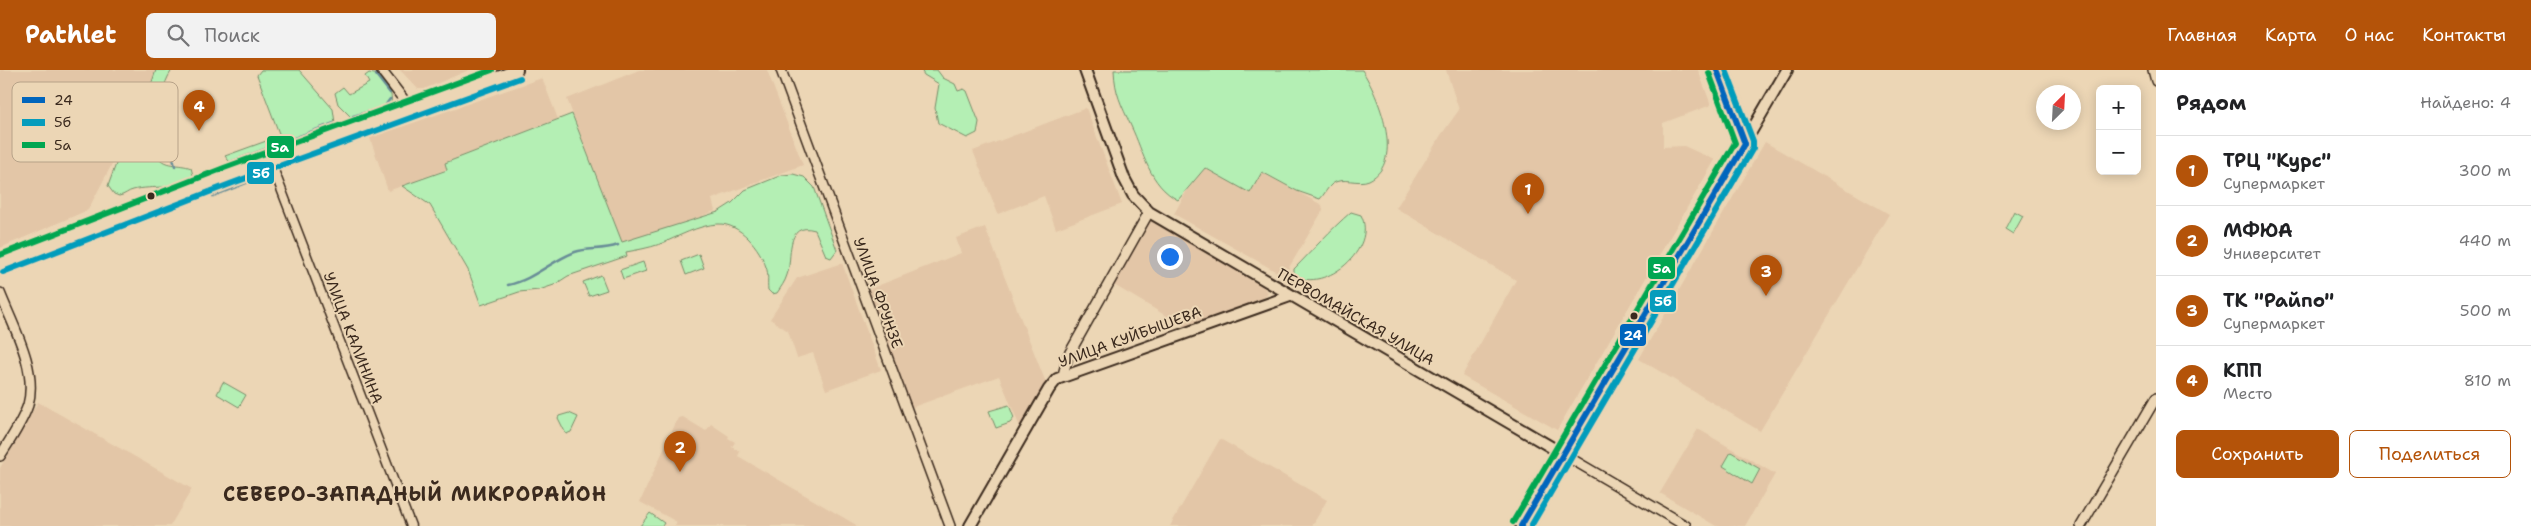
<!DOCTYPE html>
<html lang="ru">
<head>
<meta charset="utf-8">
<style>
	body { margin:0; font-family:"Shantell Sans",sans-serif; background:#f2f2f2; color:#202124 }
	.controls { position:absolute; right:15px; top:15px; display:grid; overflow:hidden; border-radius:8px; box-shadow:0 2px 12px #0003 }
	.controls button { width:45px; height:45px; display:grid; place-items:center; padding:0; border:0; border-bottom:1px solid #e0e0e0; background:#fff; color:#202124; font:25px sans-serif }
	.compass { position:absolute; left:2036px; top:15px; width:45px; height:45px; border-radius:50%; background:#fff; box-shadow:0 2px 12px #0003; rotate:24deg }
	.you { position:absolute; left:1169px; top:186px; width:18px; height:18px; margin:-12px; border:4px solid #fff; border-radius:50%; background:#1a73e8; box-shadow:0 0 0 8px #1a73e833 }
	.badge { display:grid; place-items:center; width:32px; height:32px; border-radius:50%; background:#b45309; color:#fff; font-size:16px; font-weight:700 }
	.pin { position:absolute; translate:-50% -41px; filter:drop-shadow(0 1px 2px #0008) }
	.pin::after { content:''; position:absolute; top:26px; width:18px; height:15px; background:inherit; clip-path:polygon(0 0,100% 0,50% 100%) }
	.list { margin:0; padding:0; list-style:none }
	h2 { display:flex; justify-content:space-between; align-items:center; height:65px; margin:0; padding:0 20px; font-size:21px }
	h2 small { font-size:16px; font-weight:400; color:#757577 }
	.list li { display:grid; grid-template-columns:32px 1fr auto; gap:15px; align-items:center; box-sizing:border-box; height:70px; padding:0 20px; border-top:1px solid #e0e0e0 }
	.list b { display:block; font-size:19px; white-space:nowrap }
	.list p { margin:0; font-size:16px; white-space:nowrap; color:#757577 }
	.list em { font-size:16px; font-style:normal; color:#757577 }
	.actions { display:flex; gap:10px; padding:15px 20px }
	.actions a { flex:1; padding:11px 0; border:1px solid #b45309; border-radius:8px; text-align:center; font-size:18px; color:#b45309 }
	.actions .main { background:#b45309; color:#fff }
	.icon { flex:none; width:28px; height:28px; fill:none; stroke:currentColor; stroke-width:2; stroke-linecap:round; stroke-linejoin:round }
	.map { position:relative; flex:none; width:2156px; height:456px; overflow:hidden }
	header { display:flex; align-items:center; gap:30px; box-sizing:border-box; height:70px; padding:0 25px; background:#b45309; color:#fff }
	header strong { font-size:24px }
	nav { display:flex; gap:28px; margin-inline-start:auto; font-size:18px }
	.search { width:350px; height:45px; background:#f2f2f2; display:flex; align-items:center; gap:12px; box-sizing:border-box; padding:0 18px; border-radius:8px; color:#757577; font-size:19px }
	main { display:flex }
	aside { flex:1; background:#fff }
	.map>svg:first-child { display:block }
</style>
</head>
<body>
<header>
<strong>Pathlet</strong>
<div class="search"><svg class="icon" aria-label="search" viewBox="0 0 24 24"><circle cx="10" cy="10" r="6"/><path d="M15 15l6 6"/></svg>Поиск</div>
<nav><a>Главная</a><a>Карта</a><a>О нас</a><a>Контакты</a></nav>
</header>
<main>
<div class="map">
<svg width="2156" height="456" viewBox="0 0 2156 456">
	<rect width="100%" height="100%" fill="#ecd6b5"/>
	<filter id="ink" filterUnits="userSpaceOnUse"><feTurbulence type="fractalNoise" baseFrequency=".02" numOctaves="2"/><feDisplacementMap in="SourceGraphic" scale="10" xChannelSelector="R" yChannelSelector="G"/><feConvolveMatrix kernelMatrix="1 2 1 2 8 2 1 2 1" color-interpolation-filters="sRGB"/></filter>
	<g filter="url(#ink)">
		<!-- built -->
		<g fill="#e3c6a7">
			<polygon points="0,0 161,0 88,140 0,178"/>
			<polygon points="400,0 469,0 424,19 418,19"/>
			<polygon points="639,0 767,0 803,95 712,129 715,141 623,176 567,29"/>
			<polygon points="1446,0 1698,0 1711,35 1663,53 1663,77 1684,76 1715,90 1557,360 1462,306 1516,210 1396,138 1441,65 1459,40"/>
			<polygon points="542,8 558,49 445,93 447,99 388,121 370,68"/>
			<polygon points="1086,38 1122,134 1056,159 1044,126 998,144 973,81"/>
			<polygon points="1765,72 1889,144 1760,361 1639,289"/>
			<polygon points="1205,97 1249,123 1261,102 1322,135 1323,140 1284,206 1174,144 1186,122"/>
			<polygon points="1151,151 1262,216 1268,222 1267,225 1260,231 1185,257 1114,215"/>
			<polygon points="985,157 1046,313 1020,357 999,306 910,338 867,220 961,183 956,168"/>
			<polygon points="842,193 881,300 826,320 813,283 797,288 788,261 770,249 797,208"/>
			<polygon points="38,332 192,419 170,456 0,456 0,398"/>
			<polygon points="683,347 706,361 711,354 729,366 728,368 735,372 732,377 740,382 738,386 858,456 675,456 677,452 640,432 678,348"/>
			<polygon points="1698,359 1775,404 1745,456 1716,456 1660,423"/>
			<polygon points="1220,369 1327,430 1312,456 1170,456"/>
		</g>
		<!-- green -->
		<g fill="#b4efb4" stroke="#788c69">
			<path d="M156 0H172C150 34 180 36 175 60 173 72 158 71 157 84 162 98 180 93 191 98L193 105C182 121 151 115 133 120 128 121 125 125 119 126L114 124 108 116 116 94 118 74 136 52C137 32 127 27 150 18Z"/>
			<polygon points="261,0 299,0 333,39 335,53 328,62 239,94 232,95 225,86 280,66 257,5"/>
			<polygon points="921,0 937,0 943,8 955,14 958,21 964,19 967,21 979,52 977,63 967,68 938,53 935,38 939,14 924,5"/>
			<path d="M1114 0H1362C1378 25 1406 92 1369 110 1358 115 1342 106 1332 114 1327 118 1324 125 1320 129L1297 121 1262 102 1250 123 1205 98 1178 130C1149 115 1144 83 1131 56 1121 34 1115 24 1114 0Z"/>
			<path d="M369 3 380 5C393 23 400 38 373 46 366 48 360 50 353 49L338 34 335 23 343 17 349 24 369 13 365 6Z"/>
			<path d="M572 44 622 172 718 142 732 133 745 120 782 105 793 104 804 107 814 117 837 180 831 188 826 186 815 160C784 151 793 189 787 205 785 212 781 217 777 223L772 224 768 220C767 213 769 204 766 197 760 178 740 153 718 154 698 155 678 167 660 174 649 178 637 180 626 182L627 186 568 206 554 215 539 220 519 222 481 235 468 200 430 135 402 116 447 100 445 93Z"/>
			<polygon points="2014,141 2023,146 2013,164 2005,159"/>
			<path d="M1351 142 1361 145C1378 178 1326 223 1294 206V199C1313 180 1330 160 1351 142Z"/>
			<polygon points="699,184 704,198 686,205 681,191"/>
			<polygon points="643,192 646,201 623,209 620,200"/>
			<polygon points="601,205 607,220 589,226 583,212"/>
			<polygon points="223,312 246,325 239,337 217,324"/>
			<polygon points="1009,335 1014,348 1010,353 996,358 989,341"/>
			<polygon points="569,343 578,347 571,362 566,364 558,348 559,346"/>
			<polygon points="1731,382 1760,399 1752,414 1723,396"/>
			<polygon points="650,443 664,453 662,456 640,456"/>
		</g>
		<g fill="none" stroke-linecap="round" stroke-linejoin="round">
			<!-- stream -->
			<g stroke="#698e97" stroke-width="2.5">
				<polyline points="376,5 390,23"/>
				<polyline points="157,30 175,96"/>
				<polyline points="353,46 384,37 390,29"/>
				<polyline points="230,92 334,53"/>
				<polyline points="168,117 215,98"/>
				<polyline points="213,126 264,106"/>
				<path d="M508 215C533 210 551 191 575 182 588 177 602 181 618 175"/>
			</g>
			<!-- minor casing -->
			<g stroke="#3b2a1e" stroke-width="11">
				<polyline id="minor" points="270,90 411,456"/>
			</g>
			<!-- tertiary casing -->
			<g stroke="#3b2a1e" stroke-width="12">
				<g id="tertiary">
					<polyline points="381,0 411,39"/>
					<polyline points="781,0 950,456"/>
					<polyline points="1717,0 1745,74"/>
					<polyline points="2153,0 2156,11"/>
					<path d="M0 223C13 256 38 299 28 335 22 353 10 370 0 386"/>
					<polyline points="1063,305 1068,286 1149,142"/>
					<polyline points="1563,384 1686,456"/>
					<polyline points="2081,456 2156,328"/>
				</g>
			</g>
			<!-- secondary casing -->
			<g stroke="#3b2a1e" stroke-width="14">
				<g id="secondary">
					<polyline points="1085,0 1124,108 1133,125 1149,142 1563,384"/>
					<polyline points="0,194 227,106 517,0"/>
					<polyline points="970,456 1049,319 1057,309 1290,226"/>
					<polyline points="1521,456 1787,0"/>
				</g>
			</g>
			<!-- minor -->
			<use href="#minor" stroke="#ecd6b5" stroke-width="8"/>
			<!-- tertiary -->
			<use href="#tertiary" stroke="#ecd6b5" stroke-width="9"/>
			<!-- secondary -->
			<use href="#secondary" stroke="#ecd6b5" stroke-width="10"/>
			<!-- bus-1 casing -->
			<g stroke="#ecd6b5" stroke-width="10">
				<g id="bus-1">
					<polyline points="1717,0 1745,74"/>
					<polyline points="1521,456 1745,74"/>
				</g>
			</g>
			<!-- bus-2 casing -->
			<g stroke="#ecd6b5" stroke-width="10">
				<g id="bus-2">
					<polyline points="3,202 230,114 520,8"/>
					<polyline points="1531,456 1753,78 1753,71 1726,0"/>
				</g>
			</g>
			<!-- bus-3 casing -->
			<g stroke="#ecd6b5" stroke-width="10">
				<g id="bus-3">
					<polyline points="0,185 224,98 492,0"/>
					<polyline points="1513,452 1735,73 1709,3"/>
				</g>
			</g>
			<!-- bus-1 -->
			<use href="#bus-1" stroke="#0065bd" stroke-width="6"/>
			<!-- bus-2 -->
			<use href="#bus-2" stroke="#069cbc" stroke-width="6"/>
			<!-- bus-3 -->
			<use href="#bus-3" stroke="#00a651" stroke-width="6"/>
		</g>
	</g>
	<!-- markers -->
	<g fill="#3b2a1e" stroke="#ecd6b5" stroke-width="2">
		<circle cx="151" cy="126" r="4.5"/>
		<circle cx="1634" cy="246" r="4.5"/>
	</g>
	<g text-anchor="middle" stroke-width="4" stroke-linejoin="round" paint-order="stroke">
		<!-- street labels -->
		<g font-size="15" fill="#3b2a1e" stroke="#ecd6b5">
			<text transform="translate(878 223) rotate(70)" y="5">УЛИЦА ФРУНЗЕ</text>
			<text transform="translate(1356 247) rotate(30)" y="5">ПЕРВОМАЙСКАЯ УЛИЦА</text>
			<text transform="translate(1130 267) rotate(-20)" y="5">УЛИЦА КУЙБЫШЕВА</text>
			<text transform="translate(353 268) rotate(69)" y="5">УЛИЦА КАЛИНИНА</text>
		</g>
		<!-- district labels -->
		<g font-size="20" font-weight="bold" letter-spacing="1" fill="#3b2a1e" stroke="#ecd6b5">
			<text x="415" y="431">СЕВЕРО-ЗАПАДНЫЙ МИКРОРАЙОН</text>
		</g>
	</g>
	<!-- legend -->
	<rect x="12" y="12" width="166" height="80" rx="8" fill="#ecd6b5" stroke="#b7a288" stroke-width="1"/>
	<rect x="22" y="27" width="23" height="6" fill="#0065bd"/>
	<rect x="22" y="49" width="23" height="7" fill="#069cbc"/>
	<rect x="22" y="72" width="23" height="6" fill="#00a651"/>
	<g font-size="14" fill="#3b2a1e">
		<text x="54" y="35">24</text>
		<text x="54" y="57">5б</text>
		<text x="54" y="80">5а</text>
	</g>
	<g stroke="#ecd6b5" stroke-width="2">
		<rect x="266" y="65" width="29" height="24" rx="5" fill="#00a651"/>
		<rect x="246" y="91" width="29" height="24" rx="5" fill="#069cbc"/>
		<rect x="1647" y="186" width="29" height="24" rx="5" fill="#00a651"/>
		<rect x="1649" y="219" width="28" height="24" rx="5" fill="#069cbc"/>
		<rect x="1619" y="253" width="28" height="24" rx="5" fill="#0065bd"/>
	</g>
	<g font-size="14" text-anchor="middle" font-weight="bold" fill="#fff">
		<text x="280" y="82">5а</text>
		<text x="261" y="108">5б</text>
		<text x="1662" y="203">5а</text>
		<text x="1663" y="236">5б</text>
		<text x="1633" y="270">24</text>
	</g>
</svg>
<div class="controls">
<button>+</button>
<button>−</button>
</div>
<svg class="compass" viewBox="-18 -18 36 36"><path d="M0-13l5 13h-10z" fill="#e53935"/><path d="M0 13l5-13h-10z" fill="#757577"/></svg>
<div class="you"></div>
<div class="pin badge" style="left:1528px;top:144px">1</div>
<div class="pin badge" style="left:680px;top:402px">2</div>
<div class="pin badge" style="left:1766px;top:226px">3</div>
<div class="pin badge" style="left:199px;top:61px">4</div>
</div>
<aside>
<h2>Рядом<small>Найдено: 4</small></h2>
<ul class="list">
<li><span class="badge">1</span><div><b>ТРЦ &quot;Курс&quot;</b><p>Супермаркет</p></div><em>300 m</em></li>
<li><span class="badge">2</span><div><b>МФЮА</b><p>Университет</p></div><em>440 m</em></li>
<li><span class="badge">3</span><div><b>ТК &quot;Райпо&quot;</b><p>Супермаркет</p></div><em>500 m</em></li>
<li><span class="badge">4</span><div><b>КПП</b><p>Место</p></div><em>810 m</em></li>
</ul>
<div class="actions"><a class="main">Сохранить</a><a>Поделиться</a></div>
</aside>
</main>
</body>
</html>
